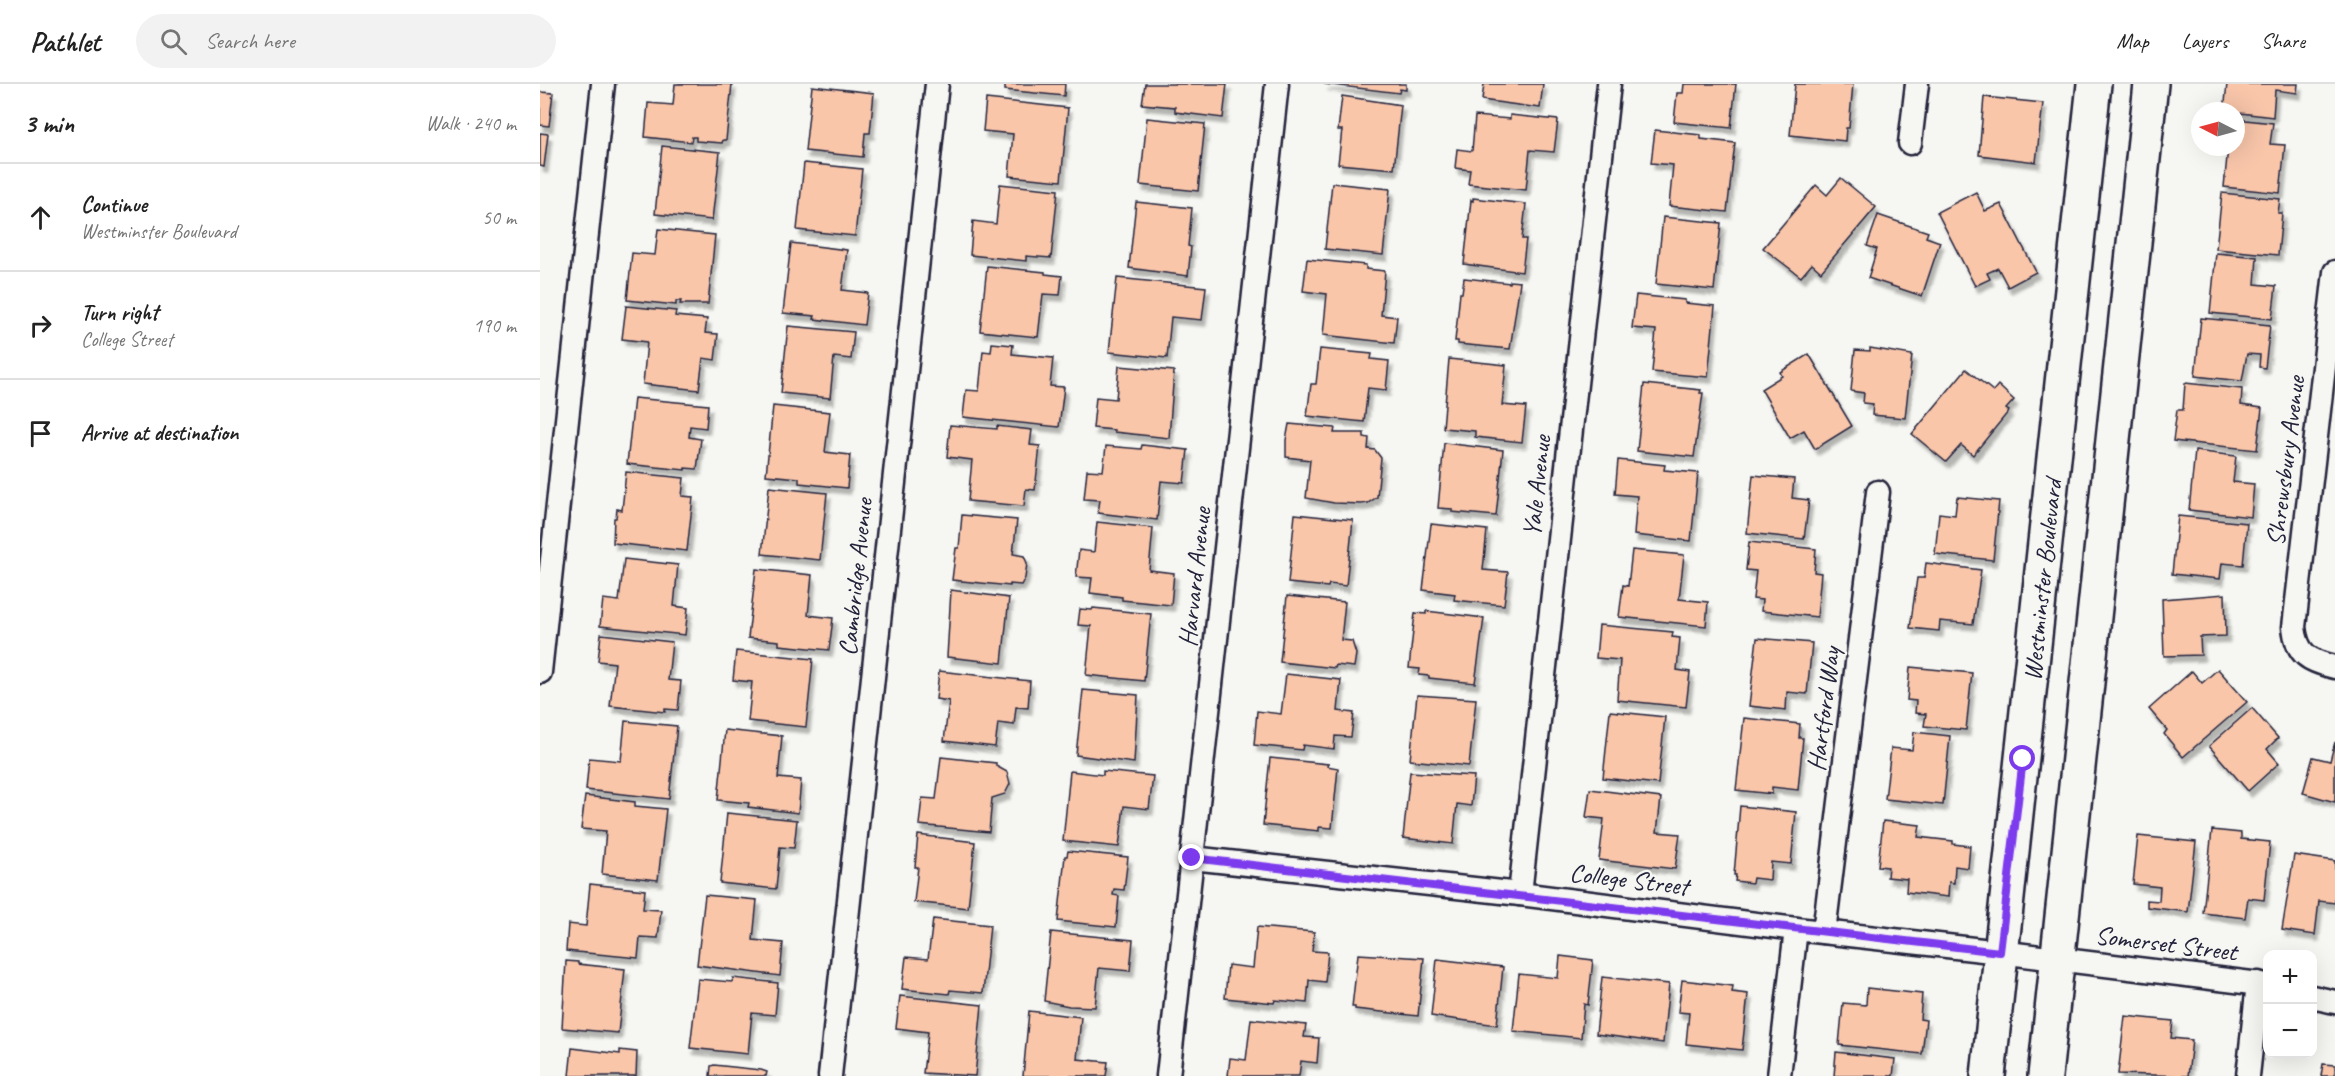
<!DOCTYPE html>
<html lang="en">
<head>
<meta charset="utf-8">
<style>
	body { margin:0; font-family:Caveat,sans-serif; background:#f2f2f2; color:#222 }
	.controls { position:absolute; right:18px; bottom:18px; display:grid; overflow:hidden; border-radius:12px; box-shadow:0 6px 24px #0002 }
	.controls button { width:54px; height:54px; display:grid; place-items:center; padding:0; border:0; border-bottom:2px solid #e0e0e0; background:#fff; color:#222; font:30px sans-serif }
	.compass { position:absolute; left:1651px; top:18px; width:54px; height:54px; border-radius:50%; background:#fff; box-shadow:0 6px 24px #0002; rotate:276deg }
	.stop { position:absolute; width:18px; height:18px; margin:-14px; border:4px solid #7c3aed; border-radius:50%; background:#fff }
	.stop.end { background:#7c3aed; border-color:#fff; box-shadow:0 2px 6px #0008 }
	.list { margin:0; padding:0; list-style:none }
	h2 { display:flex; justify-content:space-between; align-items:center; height:78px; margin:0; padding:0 24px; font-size:26px }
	h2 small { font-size:20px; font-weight:400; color:#767676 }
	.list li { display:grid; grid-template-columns:39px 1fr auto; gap:18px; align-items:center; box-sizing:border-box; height:108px; padding:0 24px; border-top:2px solid #e0e0e0 }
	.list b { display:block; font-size:22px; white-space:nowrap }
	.list p { margin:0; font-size:20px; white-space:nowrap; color:#767676 }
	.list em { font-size:20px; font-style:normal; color:#767676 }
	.icon { flex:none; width:33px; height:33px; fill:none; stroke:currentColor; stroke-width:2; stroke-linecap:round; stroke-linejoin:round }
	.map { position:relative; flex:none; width:1795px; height:992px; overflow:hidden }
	header { display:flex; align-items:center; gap:36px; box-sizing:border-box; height:84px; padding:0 30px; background:#fff; border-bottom:2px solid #e0e0e0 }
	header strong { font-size:28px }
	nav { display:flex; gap:33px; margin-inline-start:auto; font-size:21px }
	.search { width:420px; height:54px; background:#f2f2f2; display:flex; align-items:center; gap:15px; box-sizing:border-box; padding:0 21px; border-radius:33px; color:#767676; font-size:22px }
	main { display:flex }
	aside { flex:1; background:#fff }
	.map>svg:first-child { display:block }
</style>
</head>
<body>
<header>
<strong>Pathlet</strong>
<div class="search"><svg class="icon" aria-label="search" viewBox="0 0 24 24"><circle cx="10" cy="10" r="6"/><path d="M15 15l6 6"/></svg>Search here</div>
<nav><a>Map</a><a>Layers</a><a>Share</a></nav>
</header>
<main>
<aside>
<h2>3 min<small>Walk · 240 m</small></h2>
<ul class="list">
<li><svg class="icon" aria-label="ahead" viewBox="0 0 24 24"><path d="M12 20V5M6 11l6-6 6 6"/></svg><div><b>Continue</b><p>Westminster Boulevard</p></div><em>50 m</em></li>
<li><svg class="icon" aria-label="right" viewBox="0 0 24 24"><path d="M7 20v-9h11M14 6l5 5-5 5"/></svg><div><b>Turn right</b><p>College Street</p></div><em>190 m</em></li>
<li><svg class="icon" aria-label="arrive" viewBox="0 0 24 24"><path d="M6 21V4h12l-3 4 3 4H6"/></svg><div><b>Arrive at destination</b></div></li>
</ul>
</aside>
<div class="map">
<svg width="1795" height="992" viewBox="0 0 1795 992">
	<defs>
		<filter id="shadow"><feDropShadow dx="3.5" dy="6" stdDeviation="1.5" flood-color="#0004"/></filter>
	</defs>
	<rect width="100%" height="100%" fill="#f6f6f2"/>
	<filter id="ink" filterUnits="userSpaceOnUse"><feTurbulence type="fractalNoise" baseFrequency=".0167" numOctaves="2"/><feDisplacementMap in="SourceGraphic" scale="12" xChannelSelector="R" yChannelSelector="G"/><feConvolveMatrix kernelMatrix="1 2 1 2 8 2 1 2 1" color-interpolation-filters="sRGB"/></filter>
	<g filter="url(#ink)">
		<!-- building -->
		<g fill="#f9c6aa" stroke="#22223b" stroke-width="1.5" filter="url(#shadow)">
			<polygon points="135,0 192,0 186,56 183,56 182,59 156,57 156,53 152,53 151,58 105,53 108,19 133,21"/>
			<polygon points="465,0 525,0 524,12 465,6"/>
			<polygon points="605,0 687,0 683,34 635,28 635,23 602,20"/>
			<polygon points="784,0 866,0 866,6 860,5 859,9"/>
			<polygon points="944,0 1003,0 1000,24 942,16"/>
			<polygon points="1144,0 1196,0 1191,44 1134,38 1137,9 1143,9"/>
			<polygon points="1255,0 1313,0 1309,44 1306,44 1305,57 1250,51"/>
			<polygon points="1687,0 1758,0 1757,9 1735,6 1733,33 1684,27"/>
			<polygon points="272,2 334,9 330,49 325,49 323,73 265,67"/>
			<polygon points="0,8 13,9 9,42 0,41"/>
			<polygon points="802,12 861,21 854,85 798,80 802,46 798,46"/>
			<polygon points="1444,13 1503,19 1496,78 1439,71"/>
			<polygon points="446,15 528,24 521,97 469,92 473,50 443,47"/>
			<polygon points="970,31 1018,36 1014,68 990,66 986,106 928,100 930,86 915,84 917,65 932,67 935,32 970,35"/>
			<polygon points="607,34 665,40 658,107 600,101"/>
			<polygon points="1696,35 1733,39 1730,60 1745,61 1740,109 1684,103 1688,63 1696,63"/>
			<polygon points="1115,46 1161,51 1161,55 1195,59 1187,128 1129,122 1133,81 1111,79"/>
			<polygon points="0,49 8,50 4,83 0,82"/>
			<polygon points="122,62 180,68 172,136 115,130"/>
			<polygon points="264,79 322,85 315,152 257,146"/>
			<polygon points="1301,94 1336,123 1281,188 1272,180 1261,193 1223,164 1276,101 1287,111"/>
			<polygon points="792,99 850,105 843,171 785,165"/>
			<polygon points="460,100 518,106 511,174 486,172 486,177 430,171 433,137 456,140"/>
			<polygon points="1436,108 1445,127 1461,120 1496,188 1468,203 1458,184 1447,189 1450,195 1435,202 1397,128"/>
			<polygon points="1682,109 1740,115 1738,129 1742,129 1738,171 1676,165"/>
			<polygon points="933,114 986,120 982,155 986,155 982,188 924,180 931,116 933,117"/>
			<polygon points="596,118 652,124 648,162 651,163 648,192 589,184"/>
			<polygon points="1338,131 1388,148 1386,153 1400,158 1382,212 1328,194 1337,165 1327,162"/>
			<polygon points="1123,133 1181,139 1174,206 1116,200"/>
			<polygon points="118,145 175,151 168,220 140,220 141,217 136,217 136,221 87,216 92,169 115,171"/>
			<polygon points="251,159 307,166 302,206 328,209 324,241 274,235 275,232 243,229"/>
			<polygon points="1676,169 1717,173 1715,200 1736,202 1732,235 1670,229"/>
			<polygon points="767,175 826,181 826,185 845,187 841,231 857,233 854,259 783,251 787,210 763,207"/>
			<polygon points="447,182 505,188 505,190 522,192 520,211 503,210 498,253 440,247"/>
			<polygon points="577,194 666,203 662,236 631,233 627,274 569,268"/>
			<polygon points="924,194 970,199 970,197 980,198 970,265 918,260 918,257 915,257 920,209 922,209"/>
			<polygon points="1096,211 1145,216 1145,219 1175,222 1168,293 1112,288 1116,246 1092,244"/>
			<polygon points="86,222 136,227 135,232 167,235 165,249 178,250 175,276 163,274 159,306 103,300 107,258 82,255"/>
			<polygon points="1661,234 1730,241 1725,284 1719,283 1720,271 1707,270 1702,297 1655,292"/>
			<polygon points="248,242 314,248 311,275 294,273 290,314 241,309"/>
			<polygon points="452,259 473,261 472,270 513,274 510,302 524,303 519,343 423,333 426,306 439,307 443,267 451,268"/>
			<polygon points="1330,264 1372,271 1365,334 1332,331 1333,320 1323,319 1324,309 1311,307 1315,266 1330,267"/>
			<polygon points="780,265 832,270 831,275 849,277 846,306 828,304 824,338 767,332 771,300 776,300"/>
			<polygon points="1269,270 1312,342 1275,365 1264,346 1250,354 1221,305 1242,292 1240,288"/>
			<polygon points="909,275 966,281 962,321 986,323 982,358 935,353 935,347 903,344"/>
			<polygon points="579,282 634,287 629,354 574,348 574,346 553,344 556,313 576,315"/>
			<polygon points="1426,285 1453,307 1458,301 1474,316 1466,325 1469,327 1433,371 1421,361 1406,378 1372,350"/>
			<polygon points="1645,299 1702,305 1701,321 1722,324 1717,366 1633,357 1637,326 1643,326"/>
			<polygon points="1104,300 1161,306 1160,309 1163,309 1154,373 1097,367"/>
			<polygon points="94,314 168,321 166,344 150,342 149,353 161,355 157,385 145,384 145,386 87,380"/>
			<polygon points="233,322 290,328 285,368 310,371 307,404 259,399 259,394 226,391"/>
			<polygon points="749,340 795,344 794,349 824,349 824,353 829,354 828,365 835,366 841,374 837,413 828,419 821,420 794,419 766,414 770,376 746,373 746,356"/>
			<polygon points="410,341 457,345 457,342 492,346 490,361 500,362 495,406 486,405 484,422 428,417 432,376 407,373"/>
			<polygon points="904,359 963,366 956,432 912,428 912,425 898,424"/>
			<polygon points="602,361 648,366 644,399 621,397 617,436 558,429 560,416 544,415 547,386 563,387 566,362 601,365"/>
			<polygon points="1655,367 1696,372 1693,398 1714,400 1711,433 1649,426"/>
			<polygon points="1078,376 1125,381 1124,386 1158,389 1151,457 1094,451 1097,412 1075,410"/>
			<polygon points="86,388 144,394 142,412 153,413 147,467 73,459 74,434 76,434 77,425 82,426"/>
			<polygon points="1213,391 1254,395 1252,414 1269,416 1264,455 1207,449"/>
			<polygon points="229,403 287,409 280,476 222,470"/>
			<polygon points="1417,413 1459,417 1453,476 1395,470 1399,429 1415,431"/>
			<polygon points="755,430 813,436 806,502 789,500 788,503 748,499"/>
			<polygon points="422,431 477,436 473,470 484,472 487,479 485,494 481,501 470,500 470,502 412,496 416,464 419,464"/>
			<polygon points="1638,432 1707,439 1703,481 1682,479 1680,495 1632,490"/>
			<polygon points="557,438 613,444 609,486 634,489 631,521 582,516 582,513 550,509 552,494 536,493 539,466 554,468"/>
			<polygon points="891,440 947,446 943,486 968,488 964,521 914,516 915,510 883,506"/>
			<polygon points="1209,458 1276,465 1274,488 1281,489 1277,533 1221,527 1222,516 1213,515 1216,487 1206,486"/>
			<polygon points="1092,466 1144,471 1139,515 1168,518 1166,542 1079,533 1083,501 1088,502"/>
			<polygon points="84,475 138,481 134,522 148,524 145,551 60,542 63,515 79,517"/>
			<polygon points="1386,479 1441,486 1433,540 1400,537 1399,547 1370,544 1377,494 1384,494"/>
			<polygon points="216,485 272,491 268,531 293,534 289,566 239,561 239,557 208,554"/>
			<polygon points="411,506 469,514 462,579 407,573"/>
			<polygon points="1685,510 1686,552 1660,553 1661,571 1624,572 1622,515"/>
			<polygon points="747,512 805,518 801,556 812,557 816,570 814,583 796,581 795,584 740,578"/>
			<polygon points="553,524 611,530 604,597 546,591 551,542 538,541 540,525 552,526"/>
			<polygon points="886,527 944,534 935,599 889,594 889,592 879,591 880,585 869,584 875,529 886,530"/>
			<polygon points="1059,541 1133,548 1132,553 1140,554 1137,586 1150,588 1146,623 1077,616 1080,576 1056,574"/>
			<polygon points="61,550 132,558 128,596 141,597 138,626 125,625 125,628 70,622 75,579 58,577"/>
			<polygon points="1217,554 1272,559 1267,610 1247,608 1246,626 1209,622"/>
			<polygon points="196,567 273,575 266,643 208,637 212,598 193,596"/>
			<polygon points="1370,583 1432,589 1426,646 1384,642 1386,630 1375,629 1376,617 1367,616"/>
			<polygon points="1678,585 1707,618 1643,673 1624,650 1627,646 1609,625 1652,587 1662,599"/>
			<polygon points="399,587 490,597 488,624 476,623 474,641 458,639 455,663 404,657 409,617 396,615"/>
			<polygon points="746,590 801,596 798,627 814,629 811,653 795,652 794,665 763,661 762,666 714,661 717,627 741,630"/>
			<polygon points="543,606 598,611 594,679 536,671"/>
			<polygon points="877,611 936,615 929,682 870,676"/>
			<polygon points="1712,624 1738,654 1727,665 1739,679 1708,707 1669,662"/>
			<polygon points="1070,627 1125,633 1118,700 1063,694"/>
			<polygon points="1204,634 1260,640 1259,654 1263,654 1258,706 1232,703 1232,710 1196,706"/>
			<polygon points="85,637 137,642 129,715 46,706 49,674 81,677"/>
			<polygon points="185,646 242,652 238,694 261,696 258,729 208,723 209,719 178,716"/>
			<polygon points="1374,648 1410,652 1403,721 1345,715 1351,664 1372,666"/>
			<polygon points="1795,658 1795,718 1763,709 1773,673 1790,677"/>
			<polygon points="401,673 456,679 456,682 467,688 470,700 465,710 452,714 449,748 379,741 382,714 396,715"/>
			<polygon points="730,674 788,680 787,682 798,684 792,744 779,743 779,747 723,741"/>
			<polygon points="530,687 563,691 563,687 613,692 609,725 584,722 579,763 523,757"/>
			<polygon points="870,688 934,692 931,722 917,720 913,760 863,754"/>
			<polygon points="1050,705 1121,714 1117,748 1140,750 1135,785 1059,776 1064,735 1046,733"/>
			<polygon points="45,712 95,718 95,722 126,725 118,796 62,790 66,747 41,745"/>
			<polygon points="1200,722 1256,728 1251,780 1231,778 1230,796 1213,794 1212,799 1195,797 1196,791 1194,791"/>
			<polygon points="187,729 257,736 254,764 240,763 236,805 180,799"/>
			<polygon points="1343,737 1380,741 1378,753 1413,757 1413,760 1430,762 1428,784 1415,782 1414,799 1409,798 1408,813 1366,808 1367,795 1347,793 1348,783 1338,782"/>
			<polygon points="1672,746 1701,749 1701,755 1730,758 1724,816 1708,814 1705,834 1663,829"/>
			<polygon points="378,751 435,758 428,824 374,818 378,783 375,783"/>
			<polygon points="1598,752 1656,758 1648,828 1607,823 1607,816 1619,817 1620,803 1593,800"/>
			<polygon points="528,767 588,773 584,806 574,805 573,811 579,812 576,843 518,837 525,772 527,772"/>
			<polygon points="1754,771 1795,777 1795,819 1779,817 1775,851 1742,846"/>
			<polygon points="50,800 105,806 103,825 121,826 118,854 100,853 98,874 26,867 28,840 46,842"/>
			<polygon points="165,811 217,816 213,856 243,859 240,892 157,881"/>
			<polygon points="393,835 450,841 443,909 410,906 409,910 362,905 366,873 388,875"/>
			<polygon points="717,843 774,848 772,867 788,868 785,898 769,896 767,919 735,916 734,919 685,914 688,881 713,884"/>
			<polygon points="511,848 593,856 590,887 559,884 555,923 529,922 504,917"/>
			<polygon points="818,870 884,874 878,932 815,925 815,923 812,923"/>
			<polygon points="1020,872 1053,876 1048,921 1044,920 1041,954 973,947 979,890 1018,894"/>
			<polygon points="897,875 963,883 957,941 891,932"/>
			<polygon points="26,877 38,878 38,880 85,885 78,949 22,944"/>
			<polygon points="1062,893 1129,900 1123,959 1056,950"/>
			<polygon points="193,894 238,899 235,931 212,929 208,970 150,964 158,895 192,898"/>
			<polygon points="1142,896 1193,902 1192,908 1208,910 1202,966 1146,960 1149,929 1138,928"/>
			<polygon points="1327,904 1382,910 1380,935 1386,936 1382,970 1299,961 1303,919 1326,921"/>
			<polygon points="360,912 442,921 435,992 383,989 388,948 356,944"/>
			<polygon points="489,927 541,933 537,975 568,978 566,992 483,992"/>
			<polygon points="1585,932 1633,937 1631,954 1652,956 1648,992 1578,990"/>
			<polygon points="711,935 766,941 764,953 779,954 777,979 761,977 759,992 688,992 690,974 706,976"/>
			<polygon points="32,964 80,970 80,966 97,968 96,992 29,992"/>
			<polygon points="1296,968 1355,975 1353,992 1294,992"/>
			<polygon points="1783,980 1795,981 1795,992 1781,992"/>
			<polygon points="174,981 221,986 227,988 226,992 170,992 171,982"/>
		</g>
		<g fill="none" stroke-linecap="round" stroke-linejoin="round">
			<!-- street casing -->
			<g stroke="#22223b" stroke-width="27">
				<g id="street">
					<polyline points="1370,59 1377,0"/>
					<path d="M1795 188 1754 543C1757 571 1769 577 1795 583"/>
					<polyline points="0,588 63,0"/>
					<polyline points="652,774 980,810 1256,845 1460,868 1728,901"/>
					<polyline points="980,810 1069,0"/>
					<polyline points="1284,848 1338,408"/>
					<polyline points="1772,913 1795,918"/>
					<polyline points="290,992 397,0"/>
					<polyline points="628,992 737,0"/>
					<polyline points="1239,992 1256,845"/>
					<polyline points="1708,992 1718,899"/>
				</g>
			</g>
			<!-- primary casing -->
			<g stroke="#22223b" stroke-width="38">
				<g id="primary">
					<polyline points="1448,992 1554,0"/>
					<polyline points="1505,992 1611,0"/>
				</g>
			</g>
			<!-- street -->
			<use href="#street" stroke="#f6f6f2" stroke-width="22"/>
			<!-- primary -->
			<use href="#primary" stroke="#f6f6f2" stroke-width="33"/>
		</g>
	</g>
	<g fill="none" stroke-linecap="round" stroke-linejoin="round" filter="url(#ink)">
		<!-- route -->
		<path stroke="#7c3aed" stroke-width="8" d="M652 774C921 804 1190 838 1460 868L1483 675"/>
	</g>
	<g text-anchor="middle" stroke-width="4.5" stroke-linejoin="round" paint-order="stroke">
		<!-- street labels -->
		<g font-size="26" fill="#22223b" stroke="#f6f6f2">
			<text transform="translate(1745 377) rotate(-83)" y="9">Shrewsbury Avenue</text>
			<text transform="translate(996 402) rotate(-84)" y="9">Yale Avenue</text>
			<text transform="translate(315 493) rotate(-84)" y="9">Cambridge Avenue</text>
			<text transform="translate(654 493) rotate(-84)" y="9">Harvard Avenue</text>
			<text transform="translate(1502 496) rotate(-84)" y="9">Westminster Boulevard</text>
			<text transform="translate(1283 625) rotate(-83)" y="9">Hartford Way</text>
			<text transform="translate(1089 795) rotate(7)" y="9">College Street</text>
			<text transform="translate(1626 859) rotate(7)" y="9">Somerset Street</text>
		</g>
	</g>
</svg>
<div class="controls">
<button>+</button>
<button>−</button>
</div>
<svg class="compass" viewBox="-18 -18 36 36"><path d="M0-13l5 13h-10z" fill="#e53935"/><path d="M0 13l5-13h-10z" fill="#767676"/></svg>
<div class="stop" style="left:1483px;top:675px"></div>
<div class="stop end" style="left:652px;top:774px"></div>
</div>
</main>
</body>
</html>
